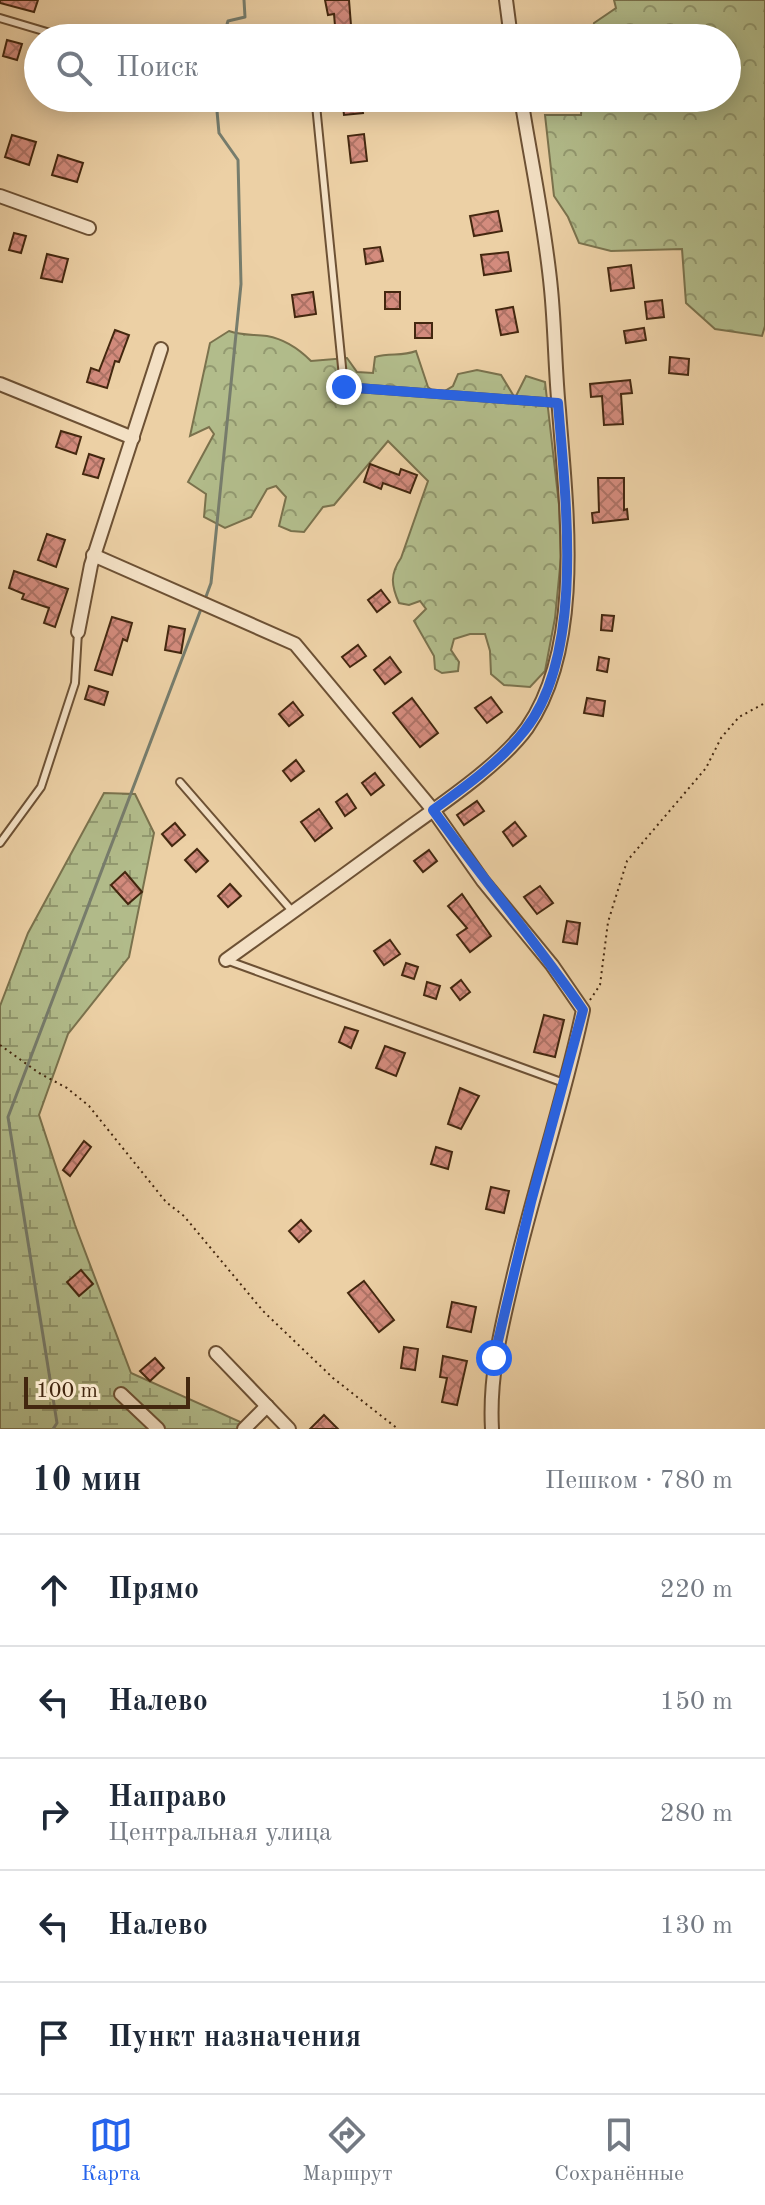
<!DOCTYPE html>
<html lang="ru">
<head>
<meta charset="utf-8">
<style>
	body { margin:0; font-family:"Old Standard TT",serif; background:#f6f6f7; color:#1f2937 }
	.scale { position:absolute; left:24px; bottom:20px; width:166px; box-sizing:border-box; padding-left:8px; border:4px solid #43270f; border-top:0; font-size:22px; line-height:28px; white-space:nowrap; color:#43270f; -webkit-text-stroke:6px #f3e0c4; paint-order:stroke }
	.stop { position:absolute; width:24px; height:24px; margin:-18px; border:6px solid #2563eb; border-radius:50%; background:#fff }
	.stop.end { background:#2563eb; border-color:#fff; box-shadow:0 2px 8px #0008 }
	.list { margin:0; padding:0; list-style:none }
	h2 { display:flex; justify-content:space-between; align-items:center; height:104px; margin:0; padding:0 32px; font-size:34px }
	h2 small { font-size:26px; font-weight:400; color:#747a83 }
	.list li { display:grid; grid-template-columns:52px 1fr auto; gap:24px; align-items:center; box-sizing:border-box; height:112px; padding:0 32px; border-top:2px solid #e0e1e3 }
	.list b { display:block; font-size:30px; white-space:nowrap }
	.list p { margin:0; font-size:26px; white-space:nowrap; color:#747a83 }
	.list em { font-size:26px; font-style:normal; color:#747a83 }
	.icon { flex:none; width:44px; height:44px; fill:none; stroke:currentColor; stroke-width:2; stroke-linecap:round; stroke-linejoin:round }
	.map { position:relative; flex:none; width:765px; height:1429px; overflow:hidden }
	.search { position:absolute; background:#fff; box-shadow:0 4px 20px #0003; left:24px; right:24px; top:24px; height:88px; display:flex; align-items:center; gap:20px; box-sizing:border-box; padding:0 28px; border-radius:44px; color:#747a83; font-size:30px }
	.sheet { height:664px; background:#fff }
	nav { display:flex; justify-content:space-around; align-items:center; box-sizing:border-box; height:112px; border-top:2px solid #e0e1e3; background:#fff; font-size:22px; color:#747a83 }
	nav a { display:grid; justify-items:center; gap:4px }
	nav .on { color:#2563eb }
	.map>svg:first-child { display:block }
</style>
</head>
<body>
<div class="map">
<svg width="765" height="1429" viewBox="0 0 765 1429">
	<defs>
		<pattern id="forest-crowns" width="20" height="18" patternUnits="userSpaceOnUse" patternTransform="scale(2)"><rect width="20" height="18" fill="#b2bc8b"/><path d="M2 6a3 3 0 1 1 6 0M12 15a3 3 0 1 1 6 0" fill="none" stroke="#929970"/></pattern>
		<pattern id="wetland-marsh" width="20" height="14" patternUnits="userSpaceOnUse" patternTransform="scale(2)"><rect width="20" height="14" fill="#b2bc8b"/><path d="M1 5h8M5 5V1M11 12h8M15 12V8" fill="none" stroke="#929970"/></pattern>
		<pattern id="building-cross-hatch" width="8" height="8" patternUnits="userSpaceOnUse" patternTransform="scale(2)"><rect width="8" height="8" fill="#d38b7d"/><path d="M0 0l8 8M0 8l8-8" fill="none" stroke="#ad7265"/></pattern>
	</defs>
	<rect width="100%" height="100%" fill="#ecd0a5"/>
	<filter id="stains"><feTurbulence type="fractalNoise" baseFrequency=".0025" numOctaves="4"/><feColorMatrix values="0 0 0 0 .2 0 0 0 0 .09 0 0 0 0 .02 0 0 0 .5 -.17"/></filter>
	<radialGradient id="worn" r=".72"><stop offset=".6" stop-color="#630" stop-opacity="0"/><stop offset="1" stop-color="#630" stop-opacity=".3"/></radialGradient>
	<!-- forest -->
	<g fill="url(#forest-crowns)" stroke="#7a724d" stroke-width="2">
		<polygon points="614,0 765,0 765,326 762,336 715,329 686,303 682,249 611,251 579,243 568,217 554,196 545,115 581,115 582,98 727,98 727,38 591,38 594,23 616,8"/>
		<path d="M229 331C243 336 254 334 267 336 284 339 300 350 311 361L347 358 357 372 373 373 375 357C390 352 401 357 416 351L428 387 438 395 453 386 458 374 477 370 501 375 515 398 526 376 545 382 559 505 561 557 555 618 545 671 530 687 504 685 491 674 490 651 485 634H470L454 639 451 650 459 662 458 671 442 673 435 669 434 656 414 621 426 609 420 601 409 605 399 603C391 585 390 574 401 558L428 481 388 441 334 505 323 507 304 532 291 531 279 526 286 497 276 486 267 489 251 517 225 528 204 517 206 494 188 482 214 434 209 427 190 436 210 343Z"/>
	</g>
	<!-- wetland -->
	<polygon fill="url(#wetland-marsh)" stroke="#7a724d" stroke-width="2" points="104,793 135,794 154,833 129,957 68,1034 39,1115 75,1225 131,1373 245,1424 250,1429 0,1429 0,1006 28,933"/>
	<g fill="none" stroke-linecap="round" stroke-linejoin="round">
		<!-- stream -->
		<g stroke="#777d6d" stroke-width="3">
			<polyline points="223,38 228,21 245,17 244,0"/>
			<polyline points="204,602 211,583 241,284 238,160 219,133 217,111 207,98"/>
			<polyline points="53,1429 57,1423 8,1117 201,609"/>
		</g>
	</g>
	<!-- building -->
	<g fill="url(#building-cross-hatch)" stroke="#43270f" stroke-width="2">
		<polygon points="0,0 38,0 34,12 0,3"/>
		<polygon points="325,0 349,0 352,38 336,38 334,14 328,15"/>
		<polygon points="562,25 563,38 537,38 536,28"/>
		<polygon points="7,40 22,44 17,60 3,56"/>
		<polygon points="342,98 361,98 363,113 344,115"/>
		<polygon points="364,134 367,161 351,163 348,136"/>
		<polygon points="12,135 36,142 29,165 5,157"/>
		<polygon points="58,155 83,163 77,182 52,175"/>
		<polygon points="498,211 502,231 474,236 470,216"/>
		<polygon points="14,233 26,236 21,253 9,250"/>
		<polygon points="380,247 383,261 366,264 364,249"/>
		<polygon points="508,252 511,271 484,275 481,255"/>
		<polygon points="47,254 68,259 62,282 41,278"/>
		<polygon points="631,265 634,288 611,291 608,268"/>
		<polygon points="313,292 316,314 295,317 292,295"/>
		<rect x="385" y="292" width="15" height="17"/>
		<polygon points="662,300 664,317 647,319 645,302"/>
		<polygon points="513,307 518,332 501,335 496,310"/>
		<rect x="415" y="323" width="17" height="15"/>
		<polygon points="644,328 646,340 626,343 624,331"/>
		<polygon points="115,330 129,335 119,362 115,361 107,388 87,382 91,368 99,371"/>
		<polygon points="670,357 689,359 688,375 669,373"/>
		<polygon points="630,380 632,393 621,394 623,424 604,425 602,396 591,397 590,384"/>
		<polygon points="61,431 81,437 76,454 56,447"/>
		<polygon points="89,454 104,459 98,478 83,474"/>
		<polygon points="370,464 399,475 401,469 417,475 410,493 383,483 381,489 364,482"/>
		<polygon points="598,478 624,478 624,510 627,509 628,519 593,523 592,513 599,512"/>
		<polygon points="47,534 65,540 56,567 38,560"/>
		<polygon points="14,571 68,589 55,627 44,623 49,608 22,599 24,594 9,588"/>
		<polygon points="381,590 390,602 377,612 368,600"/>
		<polygon points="602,615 614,616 612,631 601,630"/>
		<polygon points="112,617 132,623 127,641 123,639 112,675 95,670"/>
		<polygon points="169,626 185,629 181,653 165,650"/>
		<polygon points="358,645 366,656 350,667 342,657"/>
		<polygon points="390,657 401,672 385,684 374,670"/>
		<polygon points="599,657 609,659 607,672 597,670"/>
		<polygon points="89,686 108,692 104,705 85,699"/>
		<polygon points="491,697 502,712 487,723 475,708"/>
		<polygon points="412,698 438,733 420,747 393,713"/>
		<polygon points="587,698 605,701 603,716 584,713"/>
		<polygon points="293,702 303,715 289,726 279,714"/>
		<polygon points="296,760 304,771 291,781 283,771"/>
		<polygon points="375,773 384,785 371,795 362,783"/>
		<polygon points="347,794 356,808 345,816 336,802"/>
		<polygon points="477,801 484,811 464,825 457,815"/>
		<polygon points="319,809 332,828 315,841 301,822"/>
		<polygon points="515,822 526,836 513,846 503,832"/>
		<polygon points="175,823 185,835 172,846 162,834"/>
		<polygon points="197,849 208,861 196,872 185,860"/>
		<polygon points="429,850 437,861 423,872 414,861"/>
		<polygon points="125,872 142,892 128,904 111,885"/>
		<polygon points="230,884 241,896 228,907 218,896"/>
		<polygon points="540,886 553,903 537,914 524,897"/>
		<polygon points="462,894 491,936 470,952 457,935 467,928 448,906"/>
		<polygon points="567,921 580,923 577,944 563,942"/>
		<polygon points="390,940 400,954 384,965 374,951"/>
		<polygon points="406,963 418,967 414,979 402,975"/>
		<polygon points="461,980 470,992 460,1000 451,988"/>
		<polygon points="427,982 440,986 436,999 424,995"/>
		<polygon points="544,1015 564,1020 555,1057 534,1052"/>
		<polygon points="345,1027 358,1031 351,1048 339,1042"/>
		<polygon points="385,1046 405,1053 396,1076 376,1068"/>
		<polygon points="460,1088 479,1096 461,1129 448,1124"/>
		<polygon points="84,1141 91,1147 70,1176 63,1170"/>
		<polygon points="436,1147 452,1152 448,1169 431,1164"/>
		<polygon points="491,1187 509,1191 504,1213 486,1209"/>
		<polygon points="301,1220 311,1231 299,1242 289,1231"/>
		<polygon points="81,1270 93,1284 79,1296 67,1282"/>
		<polygon points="364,1281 394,1320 379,1332 348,1293"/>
		<polygon points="452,1302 476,1307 471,1332 447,1327"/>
		<polygon points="404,1347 418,1349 415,1370 401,1368"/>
		<polygon points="443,1356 467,1361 457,1405 442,1402 447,1378 440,1377"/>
		<polygon points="155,1358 164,1368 150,1381 140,1371"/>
		<polygon points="324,1415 338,1429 310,1429"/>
	</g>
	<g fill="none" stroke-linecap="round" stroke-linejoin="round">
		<!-- service casing -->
		<g stroke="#6d5134" stroke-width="10">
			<g id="service">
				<polyline points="0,18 67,38"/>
				<polyline points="316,105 344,387 558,403"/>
				<polyline points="180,782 293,912"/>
				<polyline points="0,843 41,787 75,683 78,632"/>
				<polyline points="226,960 564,1083"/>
			</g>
		</g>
		<!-- minor casing -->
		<g stroke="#6d5134" stroke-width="16">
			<g id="minor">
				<polyline points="506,0 511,38"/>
				<polyline points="0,196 89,228"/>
				<polyline points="0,384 133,438"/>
				<path d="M93 555 295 644 433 810 483 881 552 965 583 1010C564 1100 534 1188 513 1278 501 1329 489 1376 492 1429"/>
				<polyline points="78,632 91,565 161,349"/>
				<path d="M226 960C286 917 347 873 407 829 443 803 501 764 527 728 585 644 566 506 559 410 555 369 555 329 551 289 545 225 531 161 521 98"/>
				<polyline points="216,1353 289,1429"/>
				<polyline points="121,1394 158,1429"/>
				<polyline points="244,1429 267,1406"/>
			</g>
		</g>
		<!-- path -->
		<g stroke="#43270f" stroke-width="2" stroke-dasharray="2 4" stroke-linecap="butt">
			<polyline points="590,1000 600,985 608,922 627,861 706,768 721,738 739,717 765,703"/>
			<polyline points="0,1045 39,1073 67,1088 89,1106 166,1202 184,1216 263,1311 333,1378 398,1429"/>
		</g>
		<!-- service -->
		<use href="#service" stroke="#f3e0c4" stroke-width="6"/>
		<!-- minor -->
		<use href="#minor" stroke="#f3e0c4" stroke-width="12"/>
	</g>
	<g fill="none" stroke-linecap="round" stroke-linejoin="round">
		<!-- route -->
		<path stroke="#2563eb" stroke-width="10" d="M344 387 558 403C565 495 586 653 525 730 501 761 465 787 433 810 482 878 536 942 583 1010L531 1202 494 1358"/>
	</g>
	<rect width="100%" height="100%" filter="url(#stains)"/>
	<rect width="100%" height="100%" fill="url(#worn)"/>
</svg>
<div class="scale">100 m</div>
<div class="stop" style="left:494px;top:1358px"></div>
<div class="stop end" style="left:344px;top:387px"></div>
<div class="search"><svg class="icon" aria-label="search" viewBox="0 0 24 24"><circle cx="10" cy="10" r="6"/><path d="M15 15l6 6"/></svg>Поиск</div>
</div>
<section class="sheet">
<h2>10 мин<small>Пешком · 780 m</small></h2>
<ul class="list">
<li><svg class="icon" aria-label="ahead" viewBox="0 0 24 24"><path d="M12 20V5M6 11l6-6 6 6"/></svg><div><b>Прямо</b></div><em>220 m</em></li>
<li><svg class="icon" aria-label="left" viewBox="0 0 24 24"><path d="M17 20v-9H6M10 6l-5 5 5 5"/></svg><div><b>Налево</b></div><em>150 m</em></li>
<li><svg class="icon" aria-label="right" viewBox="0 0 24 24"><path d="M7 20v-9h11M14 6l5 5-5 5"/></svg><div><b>Направо</b><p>Центральная улица</p></div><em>280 m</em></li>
<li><svg class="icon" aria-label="left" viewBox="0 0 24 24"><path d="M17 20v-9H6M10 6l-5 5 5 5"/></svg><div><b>Налево</b></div><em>130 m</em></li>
<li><svg class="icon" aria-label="arrive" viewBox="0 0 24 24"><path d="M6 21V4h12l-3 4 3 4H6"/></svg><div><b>Пункт назначения</b></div></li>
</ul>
</section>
<nav>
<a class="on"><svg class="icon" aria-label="map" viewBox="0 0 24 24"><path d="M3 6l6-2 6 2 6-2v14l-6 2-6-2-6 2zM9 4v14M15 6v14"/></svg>Карта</a>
<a><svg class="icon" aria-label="directions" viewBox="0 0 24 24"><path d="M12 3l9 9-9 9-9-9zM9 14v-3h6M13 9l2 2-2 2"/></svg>Маршрут</a>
<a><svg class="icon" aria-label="saved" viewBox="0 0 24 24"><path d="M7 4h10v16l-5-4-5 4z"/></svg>Сохранённые</a>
</nav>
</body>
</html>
